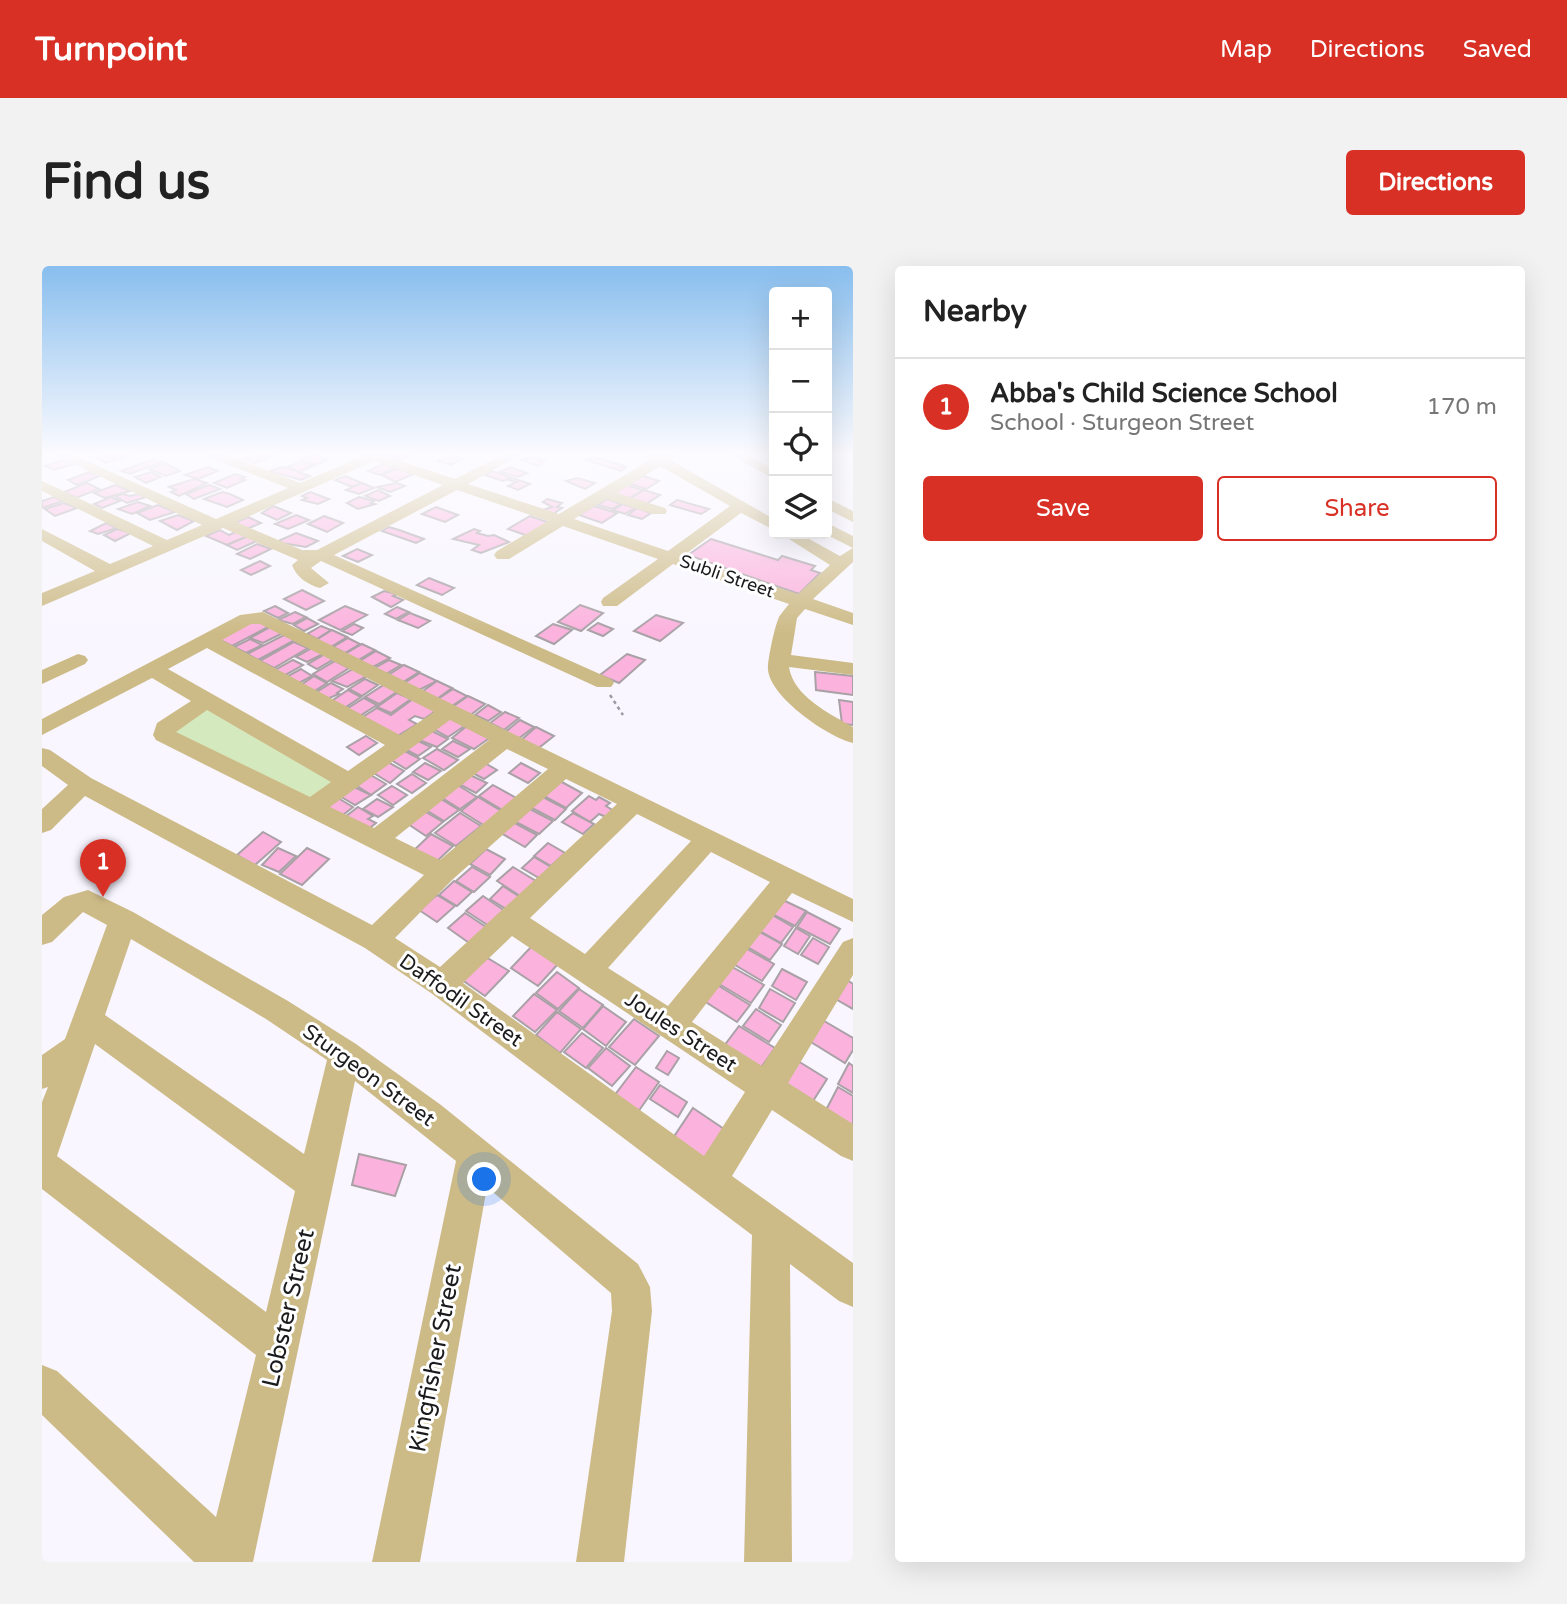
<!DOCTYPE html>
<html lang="en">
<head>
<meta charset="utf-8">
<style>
	body { margin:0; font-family:"Varela Round",sans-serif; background:#f2f2f2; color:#222 }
	.controls { position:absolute; right:21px; top:21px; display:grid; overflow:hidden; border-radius:7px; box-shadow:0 7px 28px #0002 }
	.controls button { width:63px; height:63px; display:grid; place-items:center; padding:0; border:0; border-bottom:2px solid #e0e0e0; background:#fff; color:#222; font:35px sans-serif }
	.you { position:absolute; left:443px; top:914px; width:24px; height:24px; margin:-18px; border:5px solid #fff; border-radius:50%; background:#1a73e8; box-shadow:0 0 0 10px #1a73e833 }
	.badge { display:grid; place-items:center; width:46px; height:46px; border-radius:50%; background:#d93025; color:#fff; font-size:23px; font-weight:700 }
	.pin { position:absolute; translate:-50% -58px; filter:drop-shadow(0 2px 4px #0008) }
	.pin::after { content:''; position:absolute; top:37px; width:24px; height:21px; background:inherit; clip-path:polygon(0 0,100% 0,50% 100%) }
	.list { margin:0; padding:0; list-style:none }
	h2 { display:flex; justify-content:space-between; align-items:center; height:91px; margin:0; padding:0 28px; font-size:30px }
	h2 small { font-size:23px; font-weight:400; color:#767676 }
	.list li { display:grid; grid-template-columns:46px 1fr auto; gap:21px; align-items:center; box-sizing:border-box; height:98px; padding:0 28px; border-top:2px solid #e0e0e0 }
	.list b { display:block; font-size:26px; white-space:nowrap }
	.list p { margin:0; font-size:23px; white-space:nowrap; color:#767676 }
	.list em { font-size:23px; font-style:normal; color:#767676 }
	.actions { display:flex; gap:14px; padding:21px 28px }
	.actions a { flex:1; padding:16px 0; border:2px solid #d93025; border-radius:7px; text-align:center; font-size:24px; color:#d93025 }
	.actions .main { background:#d93025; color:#fff }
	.icon { flex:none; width:38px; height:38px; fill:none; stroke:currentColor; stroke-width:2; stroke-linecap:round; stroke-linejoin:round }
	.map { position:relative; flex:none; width:811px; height:1296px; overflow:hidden; border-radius:7px }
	header { display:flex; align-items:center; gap:42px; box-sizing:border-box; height:98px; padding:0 35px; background:#d93025; color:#fff }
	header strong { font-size:33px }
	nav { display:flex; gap:38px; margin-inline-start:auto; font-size:24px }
	.intro { display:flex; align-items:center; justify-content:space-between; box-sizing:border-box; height:168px; padding:0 42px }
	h1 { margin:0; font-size:49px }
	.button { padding:18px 32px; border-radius:7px; background:#d93025; color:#fff; font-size:24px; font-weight:700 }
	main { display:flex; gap:42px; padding:0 42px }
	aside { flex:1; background:#fff; border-radius:7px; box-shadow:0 7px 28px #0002 }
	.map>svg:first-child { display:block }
</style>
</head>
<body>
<header>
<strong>Turnpoint</strong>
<nav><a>Map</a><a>Directions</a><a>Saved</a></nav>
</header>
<div class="intro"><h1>Find us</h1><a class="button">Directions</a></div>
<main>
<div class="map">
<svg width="811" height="1296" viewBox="0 0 811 1296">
	<rect width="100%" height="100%" fill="#f9f6ff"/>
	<!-- green -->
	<polygon fill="#d5e9be" points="164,440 295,513 263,537 124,466"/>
	<!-- building -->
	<g fill="#fbb2dd" stroke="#a9a1a6" stroke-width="2">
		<polygon points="68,187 95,187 64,197 54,192"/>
		<polygon points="219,187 233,189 213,197 202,193"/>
		<polygon points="349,187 367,187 372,188 358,194 343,190"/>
		<polygon points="272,188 286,194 273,199 258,193"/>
		<polygon points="407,190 420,193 409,199 396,195"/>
		<polygon points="488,190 502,194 498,195 501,197 496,200 479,194"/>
		<polygon points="553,191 583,200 580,201 583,202 579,205 544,194"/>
		<polygon points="112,193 119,196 88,208 79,205"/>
		<polygon points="20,194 31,198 13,204 3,200"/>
		<polygon points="260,195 271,200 257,206 245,201"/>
		<polygon points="123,197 138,205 124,210 107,203"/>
		<polygon points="341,198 353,202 338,209 326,205"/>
		<polygon points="166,201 176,205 156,213 143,209"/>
		<polygon points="239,201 245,202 268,210 259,214 228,205"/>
		<polygon points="468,201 485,207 476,211 458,206"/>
		<polygon points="354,203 359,204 372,208 353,216 340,209"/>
		<polygon points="450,205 470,212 461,215 443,209"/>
		<polygon points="47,206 58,210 35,219 26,214"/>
		<polygon points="109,206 119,211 104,217 93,211"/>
		<polygon points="193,208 203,211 199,213 203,214 185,222 172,217"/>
		<polygon points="598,209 617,215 604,223 585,217"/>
		<polygon points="303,210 320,217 310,221 293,214"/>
		<polygon points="470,212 488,218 476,224 466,220 474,216 467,214"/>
		<polygon points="535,212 553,217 543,223 524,215"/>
		<polygon points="152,213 165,217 137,230 129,226 134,224 127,221"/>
		<polygon points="45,217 57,223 34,232 22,226"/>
		<polygon points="320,217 332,222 317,228 304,224"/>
		<polygon points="355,217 363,220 348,226 335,221"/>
		<polygon points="73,219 88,225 63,232 52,227"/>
		<polygon points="167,219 178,223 152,233 144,228"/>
		<polygon points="584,219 601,224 587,233 569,227"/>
		<polygon points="336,224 348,230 337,235 323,230"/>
		<polygon points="602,224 618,229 604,238 587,233"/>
		<polygon points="180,226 188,228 201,234 185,241 162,233"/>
		<polygon points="268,226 287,233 276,238 260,234 265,232 260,230"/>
		<polygon points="82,228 87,230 97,228 104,231 85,237 73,230"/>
		<polygon points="12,231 21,235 0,242 0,235"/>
		<polygon points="69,231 78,235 60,242 52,238"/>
		<polygon points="317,231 332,235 329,237 333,238 316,243 305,237"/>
		<polygon points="505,233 520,237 515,241 520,242 511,248 501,244 510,241 501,236"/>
		<polygon points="565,233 579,238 570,243 556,239"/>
		<polygon points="635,234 667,243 659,248 628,239"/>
		<polygon points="96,236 108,240 90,248 76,243"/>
		<polygon points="22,237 35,242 13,250 3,243"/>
		<polygon points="581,238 593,242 583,248 571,244"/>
		<polygon points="116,239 133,246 108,254 95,247"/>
		<polygon points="231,240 249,247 235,254 220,247"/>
		<polygon points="552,240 575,247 560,257 537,249"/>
		<polygon points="394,241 416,249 403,256 380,248"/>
		<polygon points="595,242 609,247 600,253 586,249"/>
		<polygon points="136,249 152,255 135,264 118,255"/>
		<polygon points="254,249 267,254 246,263 233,258"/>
		<polygon points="282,250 301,257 285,266 266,258"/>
		<polygon points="488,250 508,257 486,270 466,263"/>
		<polygon points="206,251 219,257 205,263 192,257"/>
		<polygon points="64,257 75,262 56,268 48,265"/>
		<polygon points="347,261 357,264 382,273 374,277 340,265"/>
		<polygon points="75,263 89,267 73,275 62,269"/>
		<polygon points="432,263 438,265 435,267 446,270 452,269 467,276 439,287 430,284 437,279 411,273"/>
		<polygon points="178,264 187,269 195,265 206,270 185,279 164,270"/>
		<polygon points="254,267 276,275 264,281 234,276"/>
		<polygon points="206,270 217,274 195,284 185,279"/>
		<polygon points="669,273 736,294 740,290 773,300 769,304 778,307 757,328 646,289"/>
		<polygon points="215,278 229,283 208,293 195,288"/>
		<polygon points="315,283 330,289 316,296 301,290"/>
		<polygon points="218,295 228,300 209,309 199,304"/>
		<polygon points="387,312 412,322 400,329 375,319"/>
		<polygon points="260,324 282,335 264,344 242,333"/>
		<polygon points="342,325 355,328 351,330 361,334 349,341 330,331"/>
		<polygon points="538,339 561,347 539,365 516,356"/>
		<polygon points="233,340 246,347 236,352 222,345"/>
		<polygon points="303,340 325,349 298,364 277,354"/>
		<polygon points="355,341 367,346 354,353 343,348"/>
		<polygon points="253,346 264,351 251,358 236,354"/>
		<polygon points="368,347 388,355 376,362 356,354"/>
		<polygon points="614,349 641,357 618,375 592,365"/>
		<polygon points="265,352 276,358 262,365 252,359"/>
		<polygon points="212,353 228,360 190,380 176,373"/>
		<polygon points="556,357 571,363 561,370 546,364"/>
		<polygon points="312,358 321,362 310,369 300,365"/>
		<polygon points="511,358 530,364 512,378 494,370"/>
		<polygon points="279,360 289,364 275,373 265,368"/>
		<polygon points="228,361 241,367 221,377 208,372"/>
		<polygon points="290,364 305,371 289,381 274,374"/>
		<polygon points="242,369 253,374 216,394 205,388"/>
		<polygon points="306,372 318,378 303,387 291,381"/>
		<polygon points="208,373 220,379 204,387 192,381"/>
		<polygon points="252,376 266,382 232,402 218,395"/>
		<polygon points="320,378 333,384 315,395 301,389"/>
		<polygon points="270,382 281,388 265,396 254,391"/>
		<polygon points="334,385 348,392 331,401 316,396"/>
		<polygon points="283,388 292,393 275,403 266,398"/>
		<polygon points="585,388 603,394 577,417 558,409"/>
		<polygon points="251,394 261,399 243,409 233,404"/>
		<polygon points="347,394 359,399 344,408 331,403"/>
		<polygon points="293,395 307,402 285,416 271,408"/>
		<polygon points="362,399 377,406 358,418 343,411"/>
		<polygon points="259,403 270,410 257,417 246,410"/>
		<polygon points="311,403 325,410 305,421 290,415"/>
		<polygon points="773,406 811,410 811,429 774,424"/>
		<polygon points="378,407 395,415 373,426 359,419"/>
		<polygon points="272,410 285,417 271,426 259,419"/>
		<polygon points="323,413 336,419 320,430 307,423"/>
		<polygon points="395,415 410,422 395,433 381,425"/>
		<polygon points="289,417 301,423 295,427 297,428 285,433 273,427"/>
		<polygon points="343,418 356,425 337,438 323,431"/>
		<polygon points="411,423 425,430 410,440 396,433"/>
		<polygon points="306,424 319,431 301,443 288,436"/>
		<polygon points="355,427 369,433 349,447 335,441"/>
		<polygon points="426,430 443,438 426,451 409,442"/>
		<polygon points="322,432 335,439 316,451 303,444"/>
		<polygon points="371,433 395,444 382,453 373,450 367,454 375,458 354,471 319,452 335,442 349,449"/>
		<polygon points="797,434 811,436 811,459 800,458"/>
		<polygon points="446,439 459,446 446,455 433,449"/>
		<polygon points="463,446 477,452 462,464 448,457"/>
		<polygon points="405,450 424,459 406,471 388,461"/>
		<polygon points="478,454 492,461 476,473 462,467"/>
		<polygon points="426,459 449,471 432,483 410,472"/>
		<polygon points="494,461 512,470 494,484 477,476"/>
		<polygon points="386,463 406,473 395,481 372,472"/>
		<polygon points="324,470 335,477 317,489 305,481"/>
		<polygon points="372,473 389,481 376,490 361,482"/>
		<polygon points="411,475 428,483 416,491 400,483"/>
		<polygon points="359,483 378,493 364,503 346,492"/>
		<polygon points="395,483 416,494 402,504 381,492"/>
		<polygon points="344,495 362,505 348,517 330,506"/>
		<polygon points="441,496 455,504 442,513 429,506"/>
		<polygon points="383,497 399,505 386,514 371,506"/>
		<polygon points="479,497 498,507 486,517 467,507"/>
		<polygon points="327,508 344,518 329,529 312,518"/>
		<polygon points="370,508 384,517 370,527 355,518"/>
		<polygon points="426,508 445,517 434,527 415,517"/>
		<polygon points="518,515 540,527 524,542 502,530"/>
		<polygon points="414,518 435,531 418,543 397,530"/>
		<polygon points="451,519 476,533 462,545 437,530"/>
		<polygon points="310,520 329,529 313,539 296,529"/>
		<polygon points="350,520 365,529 351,539 336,529"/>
		<polygon points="499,530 524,543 513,554 488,541"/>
		<polygon points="547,530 554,534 557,531 568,537 564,540 572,545 564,551 557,548 548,556 530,545"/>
		<polygon points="436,531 461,546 443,560 419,545"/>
		<polygon points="296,532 311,541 296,553 281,542"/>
		<polygon points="335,533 351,541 336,551 321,543"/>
		<polygon points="399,533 417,544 402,555 384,544"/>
		<polygon points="316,541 331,550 326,553 334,557 324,565 299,554"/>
		<polygon points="486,542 511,555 497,568 472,555"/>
		<polygon points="382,545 401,556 384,570 366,558"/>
		<polygon points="418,547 439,560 414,580 393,567"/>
		<polygon points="531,547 552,558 541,568 520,556"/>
		<polygon points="471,556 495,569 483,581 459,567"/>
		<polygon points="221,566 239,576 213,599 195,589"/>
		<polygon points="389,568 411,580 391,599 369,587"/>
		<polygon points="506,577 523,587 509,600 492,590"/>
		<polygon points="236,582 254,590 237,606 220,599"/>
		<polygon points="265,582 287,593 260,619 238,608"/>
		<polygon points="444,583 463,593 448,609 428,598"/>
		<polygon points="492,591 509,601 497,612 480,602"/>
		<polygon points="430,601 448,611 432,626 414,615"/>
		<polygon points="471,601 494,615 478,630 455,615"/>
		<polygon points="412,615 430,626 415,640 397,629"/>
		<polygon points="461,620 478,631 464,643 448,633"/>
		<polygon points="395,629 413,640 395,656 377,644"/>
		<polygon points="441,630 463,645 447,660 424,645"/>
		<polygon points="741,634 764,645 753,660 730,648"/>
		<polygon points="725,646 751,661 739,677 712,662"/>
		<polygon points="765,646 798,663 788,678 755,661"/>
		<polygon points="423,647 447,663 430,679 406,662"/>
		<polygon points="754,662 768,670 756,688 742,680"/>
		<polygon points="714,664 740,678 728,694 702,679"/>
		<polygon points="771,672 787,681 776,698 759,689"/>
		<polygon points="700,680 732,698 720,715 688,696"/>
		<polygon points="489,681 516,698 496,720 469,702"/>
		<polygon points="439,688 467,705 443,730 416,711"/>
		<polygon points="685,698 722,719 709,737 672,715"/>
		<polygon points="740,703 765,716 754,734 730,720"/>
		<polygon points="515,706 537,722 516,743 494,727"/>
		<polygon points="802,712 811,718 811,743 790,731"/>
		<polygon points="672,717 708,739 695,756 659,733"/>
		<polygon points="537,723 561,739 541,762 517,745"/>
		<polygon points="728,723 753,737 741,756 717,742"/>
		<polygon points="492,728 515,744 493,766 471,750"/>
		<polygon points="561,740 584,756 564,780 541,763"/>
		<polygon points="714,743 739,759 727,776 701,760"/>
		<polygon points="515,746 539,763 518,787 494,769"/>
		<polygon points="777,752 811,772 811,784 803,797 764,773"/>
		<polygon points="592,753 617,770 593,799 567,781"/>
		<polygon points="697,760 733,782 718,803 682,780"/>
		<polygon points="540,767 561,782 544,802 522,786"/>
		<polygon points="564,782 588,800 570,820 546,802"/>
		<polygon points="625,785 637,792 626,809 614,802"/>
		<polygon points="756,795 785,813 771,835 742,816"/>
		<polygon points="807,797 811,800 811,827 796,818"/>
		<polygon points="594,801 617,816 596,846 572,830"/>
		<polygon points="618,819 645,836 636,851 608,833"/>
		<polygon points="796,821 811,830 811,863 783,846"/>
		<polygon points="651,842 685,865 663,899 629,875"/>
		<polygon points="317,888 364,899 353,930 310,919"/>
	</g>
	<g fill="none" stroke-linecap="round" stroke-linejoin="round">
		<!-- path -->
		<polyline stroke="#9d9ba2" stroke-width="2.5" stroke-dasharray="3.5 3.5" stroke-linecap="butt" points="568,429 581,449"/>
		<!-- minor -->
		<g fill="#cdbb87" fill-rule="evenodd">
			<path d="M9 187H27L174 253 246 222 164 190 162 187H181L258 217 319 191 314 187H347L344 190 413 213 464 187H481L426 218 517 248 608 194 599 187H637L628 194 732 253V264L699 247 641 290 756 328 788 299 739 268H758L798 290 811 282 783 268 785 257 811 270V296L771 333 811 347V359L763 343 755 352 749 389 811 397V409L747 401C751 430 788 448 811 461V477C786 471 729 432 726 404 725 396 733 359 737 351 740 346 744 342 747 338L631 298 575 340H561L559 336 561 332 616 293 521 260 467 293H455L452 289 455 285 506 255 415 224 292 289 569 413 572 417 569 421H555L279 295 269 302 287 317 278 322C266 319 254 311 250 299L256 294 181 262 0 340V327L53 305 0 275V263L68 298 111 280 0 225V215L125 274 160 259ZM332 195 401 219 275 284H260L194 256ZM618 200 688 240 626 285 532 253 564 233 611 248H623L625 245 623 242 575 227Z"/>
			<polygon points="685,187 702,187 732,203 732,213"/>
			<polygon points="785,232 811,245 811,256 785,243"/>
			<path d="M221 346 811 633V656L750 627 650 756 720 800 801 676 811 672V709L746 817 811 858V895L799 890 730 844 690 910 811 997V1041L797 1035 748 998 750 1296H702L710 969 389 727 323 682 43 530 9 564 0 567V543L26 519 0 500V482L8 484 49 512 330 659 382 609 114 474 111 469 115 457 149 435 110 412 0 469V453L198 349ZM209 358H218L392 446 358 469 180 374ZM165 382 343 479 306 505 126 403ZM165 444 289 516 268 531 134 466ZM408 454 447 474 332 562 288 541ZM465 483 506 503 398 594 353 572ZM524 513 575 538 398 701 353 672 410 614ZM595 548 649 575 543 688 488 652ZM669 586 728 616 626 740 566 702ZM470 670 703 826 662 890 421 717Z"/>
			<polygon points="36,388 43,390 46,394 43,398 0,418 0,404"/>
			<path d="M46 624 91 646 246 735 314 778 399 839 596 998 608 1021 610 1045 582 1296H534L570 1045 569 1027 445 921 378 1296H330L414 895 313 815 211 1296H152L0 1149V1099L15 1105 174 1251 214 1089 0 923V836L6 821 0 823V789L23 773 65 659 41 646 10 676 0 679V649L22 631ZM89 673 224 753 285 794 262 888 63 749ZM53 778 253 925 224 1046 15 890Z"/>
		</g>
	</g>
	<!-- sky -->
	<linearGradient id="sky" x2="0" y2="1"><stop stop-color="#88beee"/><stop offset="0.51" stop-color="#fcfbff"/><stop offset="1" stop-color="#fcfbff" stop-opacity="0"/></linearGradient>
	<rect width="811" height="368" fill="url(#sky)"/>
	<g text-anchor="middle" stroke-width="6" stroke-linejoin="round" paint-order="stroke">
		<!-- far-street labels -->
		<g font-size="18" fill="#1b1a1d" stroke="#fff">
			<text transform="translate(685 310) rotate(19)" y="6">Subli Street</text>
		</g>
		<!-- street labels -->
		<g font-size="21" fill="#1b1a1d" stroke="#fff">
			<text transform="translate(419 734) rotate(35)" y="7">Daffodil Street</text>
			<text transform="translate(639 766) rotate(33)" y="7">Joules Street</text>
			<text transform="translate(327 809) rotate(36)" y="7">Sturgeon Street</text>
		</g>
		<!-- near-street labels -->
		<g font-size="24" fill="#1b1a1d" stroke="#fff">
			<text transform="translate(246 1042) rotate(-77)" y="8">Lobster Street</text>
			<text transform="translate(393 1092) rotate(-79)" y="8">Kingfisher Street</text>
		</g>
	</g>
</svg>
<div class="controls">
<button>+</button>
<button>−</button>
<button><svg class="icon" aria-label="locate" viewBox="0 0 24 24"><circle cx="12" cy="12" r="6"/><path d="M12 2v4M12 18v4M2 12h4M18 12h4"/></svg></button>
<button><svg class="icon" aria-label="layers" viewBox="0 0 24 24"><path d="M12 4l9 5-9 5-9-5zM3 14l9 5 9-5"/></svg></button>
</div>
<div class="you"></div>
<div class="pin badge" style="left:61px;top:631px">1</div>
</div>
<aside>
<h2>Nearby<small></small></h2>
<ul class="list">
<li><span class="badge">1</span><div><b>Abba's Child Science School</b><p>School · Sturgeon Street</p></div><em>170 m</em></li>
</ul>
<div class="actions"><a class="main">Save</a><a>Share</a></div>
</aside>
</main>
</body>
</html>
